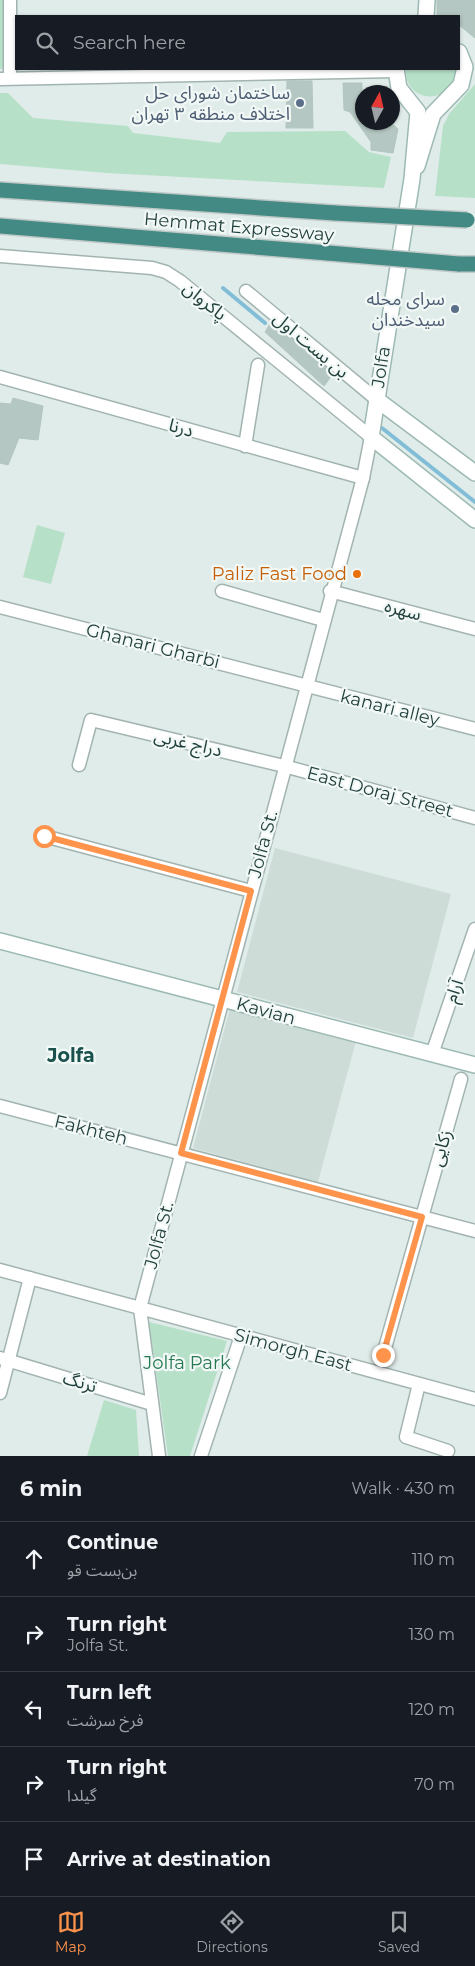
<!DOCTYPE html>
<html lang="en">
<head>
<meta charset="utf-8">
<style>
	body { margin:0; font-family:Montserrat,"Noto Sans Arabic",sans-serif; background:#242831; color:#f1f3f6 }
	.compass { position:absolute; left:355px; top:85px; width:45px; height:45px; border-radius:50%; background:#171b24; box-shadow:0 1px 4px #0004; rotate:8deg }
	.stop { position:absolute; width:15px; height:15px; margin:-11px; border:4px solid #fe934c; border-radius:50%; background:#fff }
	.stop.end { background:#fe934c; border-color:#fff; box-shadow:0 1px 5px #0008 }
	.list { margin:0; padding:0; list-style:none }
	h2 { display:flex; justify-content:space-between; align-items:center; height:65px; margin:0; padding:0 20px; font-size:21px }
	h2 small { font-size:16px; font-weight:400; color:#9ea1a6 }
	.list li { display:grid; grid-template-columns:32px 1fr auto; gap:15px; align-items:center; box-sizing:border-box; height:75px; padding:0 20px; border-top:1px solid #363941 }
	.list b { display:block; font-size:19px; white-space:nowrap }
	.list p { margin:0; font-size:16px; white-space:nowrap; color:#9ea1a6 }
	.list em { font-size:16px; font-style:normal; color:#9ea1a6 }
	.icon { flex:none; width:28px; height:28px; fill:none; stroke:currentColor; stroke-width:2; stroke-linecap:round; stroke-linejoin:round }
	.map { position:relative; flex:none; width:475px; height:1456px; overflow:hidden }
	.search { position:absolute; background:#171b24; box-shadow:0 1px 4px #0004; left:15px; right:15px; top:15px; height:55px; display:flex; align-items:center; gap:12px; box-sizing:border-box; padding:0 18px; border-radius:0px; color:#9ea1a6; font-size:19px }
	.sheet { height:440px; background:#171b24 }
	nav { display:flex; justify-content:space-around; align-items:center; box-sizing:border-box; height:70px; border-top:1px solid #363941; background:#171b24; font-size:14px; color:#9ea1a6 }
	nav a { display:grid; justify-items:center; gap:2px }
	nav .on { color:#fe934c }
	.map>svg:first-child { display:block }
</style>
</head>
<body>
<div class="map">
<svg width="475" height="1456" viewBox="0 0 475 1456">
	<rect width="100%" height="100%" fill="#e0ece9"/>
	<!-- built -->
	<g fill="#cedcd8">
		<polygon points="275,848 451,894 413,1038 237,992"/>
		<polygon points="230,1008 356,1041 318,1182 193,1148"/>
	</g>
	<!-- green -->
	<g fill="#b6e0c8">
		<polygon points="0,0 5,0 7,69 0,69"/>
		<path d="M406 69H458C451 108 404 103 406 69Z"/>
		<polygon points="475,84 475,198 435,196 443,126 449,114"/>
		<polygon points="0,93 8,93 33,118 128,126 133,133 220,143 227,132 345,131 369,152 391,157 384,188 107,173 0,164"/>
		<polygon points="37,525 65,533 51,584 23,577"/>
		<polygon points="149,1322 227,1341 190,1456 168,1456"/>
		<polygon points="104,1400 136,1410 139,1456 87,1456"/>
	</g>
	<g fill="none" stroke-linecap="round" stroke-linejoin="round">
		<!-- stream -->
		<g stroke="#82bdd7" stroke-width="4">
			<polyline points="223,288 265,323"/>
			<polyline points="382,428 475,502"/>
		</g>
	</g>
	<!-- building -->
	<g fill="#b5c7c2" stroke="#b2c6c1">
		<polygon points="437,0 475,0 475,38 459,25 459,16 437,16"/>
		<polygon points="287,81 312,81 313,128 286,128"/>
		<polygon points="343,83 362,83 362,122 390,122 398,129 393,153 371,150 371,142 350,112 344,110"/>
		<polygon points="271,322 333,374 324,386 265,332"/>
		<polygon points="13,398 43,406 38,440 19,438 8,465 0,463 0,403 11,404"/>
	</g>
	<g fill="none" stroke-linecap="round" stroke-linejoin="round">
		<!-- minor casing -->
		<g stroke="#a2b4b1" stroke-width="15">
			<g id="minor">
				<polyline points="10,78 10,0"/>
				<polyline points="0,79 395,71"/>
				<polyline points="0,256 152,268 166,272 180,281 371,437 363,478 140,1308 159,1456"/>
				<polyline points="246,291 376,399"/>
				<polyline points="0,377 363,478"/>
				<polyline points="245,446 258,365"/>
				<polyline points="222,591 323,620"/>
				<polyline points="330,591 475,629"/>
				<polyline points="0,607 475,729"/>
				<polyline points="79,765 91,720 284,766 475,818"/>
				<polyline points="44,836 251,891"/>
				<polyline points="432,1054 475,929"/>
				<polyline points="0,1106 475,1231"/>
				<polyline points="0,1270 475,1399"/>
				<polyline points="383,1355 461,1079"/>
				<polyline points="0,1358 152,1404"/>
				<polyline points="419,1384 406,1437 448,1451"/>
				<polyline points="0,1393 30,1278"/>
				<polyline points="201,1456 241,1336"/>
			</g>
		</g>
		<!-- secondary casing -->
		<g stroke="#9db9b3" stroke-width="18">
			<g id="secondary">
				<polyline points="426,16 427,0"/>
				<polyline points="396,69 399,88 418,112 412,179 371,437 475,520"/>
				<polyline points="417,166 433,114 461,85 465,67 459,52"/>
				<polyline points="376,399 475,473"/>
				<polyline points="0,941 475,1065"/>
			</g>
		</g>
		<!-- trunk casing -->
		<g stroke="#c0c9c8" stroke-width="18">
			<g id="trunk">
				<polyline points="0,190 335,213"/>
				<polyline points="0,226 328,253"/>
				<polyline points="459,264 475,264"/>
			</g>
		</g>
		<!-- minor -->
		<use href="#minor" stroke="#fff" stroke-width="12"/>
		<!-- secondary -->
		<use href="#secondary" stroke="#fff" stroke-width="15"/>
		<!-- trunk -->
		<use href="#trunk" stroke="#448a84" stroke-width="15"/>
		<!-- trunk-bridge casing -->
		<g stroke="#c0c9c8" stroke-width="18" stroke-linecap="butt">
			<g id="trunk-bridge">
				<polyline points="335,213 467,220"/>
				<polyline points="328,253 459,264"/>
			</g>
		</g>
		<!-- trunk-bridge -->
		<use href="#trunk-bridge" stroke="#448a84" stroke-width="15"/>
	</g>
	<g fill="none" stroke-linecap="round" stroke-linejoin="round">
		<!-- route -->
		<polyline stroke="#fe934c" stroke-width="6" points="44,836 251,891 181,1153 422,1217 383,1355"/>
	</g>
	<!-- markers -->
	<g fill="#5c6f8a" stroke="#f1f8f6" stroke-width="2">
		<circle cx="300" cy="103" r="5"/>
		<circle cx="455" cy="309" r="5"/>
	</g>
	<circle fill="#e8710a" stroke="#f1f8f6" stroke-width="2" cx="357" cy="574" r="5"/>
	<g text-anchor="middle" stroke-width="4.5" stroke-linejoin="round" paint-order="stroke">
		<!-- service labels -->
		<g font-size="18" fill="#4e5e75" stroke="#f1f8f6" text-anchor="end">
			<text x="290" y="99">ساختمان شورای حل<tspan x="290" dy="21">اختلاف منطقه ۳ تهران</tspan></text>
			<text x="445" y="305">سرای محله<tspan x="445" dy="21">سیدخندان</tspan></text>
		</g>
		<!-- street labels -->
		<g font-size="18" fill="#1f3e3b" stroke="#f1f8f6">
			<text transform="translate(239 227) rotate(5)" y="6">Hemmat Expressway</text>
			<text transform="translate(205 301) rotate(39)" y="6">پاکروان</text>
			<text transform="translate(311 345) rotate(40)" y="6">بن بست اول</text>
			<text transform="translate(381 367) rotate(-81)" y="6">Jolfa</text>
			<text transform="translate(181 428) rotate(16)" y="6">درنا</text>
			<text transform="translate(403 610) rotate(15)" y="6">سهره</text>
			<text transform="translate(153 646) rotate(14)" y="6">Ghanari Gharbi</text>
			<text transform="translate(390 708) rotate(14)" y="6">kanari alley</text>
			<text transform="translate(188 743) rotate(13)" y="6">دراج غربی</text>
			<text transform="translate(380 792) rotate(15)" y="6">East Doraj Street</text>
			<text transform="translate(263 844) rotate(-75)" y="6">Jolfa St.</text>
			<text transform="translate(454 991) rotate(-71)" y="6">آرام</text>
			<text transform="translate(266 1011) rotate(15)" y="6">Kavian</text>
			<text transform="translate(91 1130) rotate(14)" y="6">Fakhteh</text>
			<text transform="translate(441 1148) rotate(-74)" y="6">زکایی</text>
			<text transform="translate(159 1235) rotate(-75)" y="6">Jolfa St.</text>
			<text transform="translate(293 1350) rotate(15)" y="6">Simorgh East</text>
			<text transform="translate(80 1382) rotate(17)" y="6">ترنگ</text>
		</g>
		<!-- food labels -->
		<g font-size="18" fill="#c56008" stroke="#f1f8f6" text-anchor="end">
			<text x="347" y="580">Paliz Fast Food</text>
		</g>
		<!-- park labels -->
		<g font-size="18" fill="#267852" stroke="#f1f8f6">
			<text x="187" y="1369">Jolfa Park</text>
		</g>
		<!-- neighbourhood labels -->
		<g font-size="19" font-weight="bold" fill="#19524d" stroke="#f1f8f6">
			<text x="71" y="1062">Jolfa</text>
		</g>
	</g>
</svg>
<svg class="compass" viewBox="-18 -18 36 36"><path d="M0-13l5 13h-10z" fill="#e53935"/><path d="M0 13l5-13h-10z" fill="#9ea1a6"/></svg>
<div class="stop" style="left:44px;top:836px"></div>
<div class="stop end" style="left:383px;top:1355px"></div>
<div class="search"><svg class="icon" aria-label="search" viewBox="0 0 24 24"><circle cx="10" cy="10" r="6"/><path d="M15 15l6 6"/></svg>Search here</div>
</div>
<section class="sheet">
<h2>6 min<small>Walk · 430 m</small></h2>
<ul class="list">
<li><svg class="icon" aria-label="ahead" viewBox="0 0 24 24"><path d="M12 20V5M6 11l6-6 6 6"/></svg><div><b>Continue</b><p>بن‌بست قو</p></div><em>110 m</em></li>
<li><svg class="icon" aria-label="right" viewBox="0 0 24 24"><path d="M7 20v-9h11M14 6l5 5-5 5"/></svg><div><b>Turn right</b><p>Jolfa St.</p></div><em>130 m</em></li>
<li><svg class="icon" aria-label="left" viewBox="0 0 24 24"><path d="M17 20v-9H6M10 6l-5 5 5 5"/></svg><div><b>Turn left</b><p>فرخ سرشت</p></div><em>120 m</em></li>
<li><svg class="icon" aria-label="right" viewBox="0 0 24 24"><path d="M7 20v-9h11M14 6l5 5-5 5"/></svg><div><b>Turn right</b><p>گیلدا</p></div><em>70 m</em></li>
<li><svg class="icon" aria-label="arrive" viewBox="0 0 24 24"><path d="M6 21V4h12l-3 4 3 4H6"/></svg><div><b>Arrive at destination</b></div></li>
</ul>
</section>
<nav>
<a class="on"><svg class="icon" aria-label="map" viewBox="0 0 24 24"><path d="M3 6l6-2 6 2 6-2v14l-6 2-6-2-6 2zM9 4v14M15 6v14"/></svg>Map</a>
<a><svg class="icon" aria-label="directions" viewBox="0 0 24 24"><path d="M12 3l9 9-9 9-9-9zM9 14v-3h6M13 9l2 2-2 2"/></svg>Directions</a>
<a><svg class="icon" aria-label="saved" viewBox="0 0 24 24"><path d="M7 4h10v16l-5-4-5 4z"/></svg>Saved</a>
</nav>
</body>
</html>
